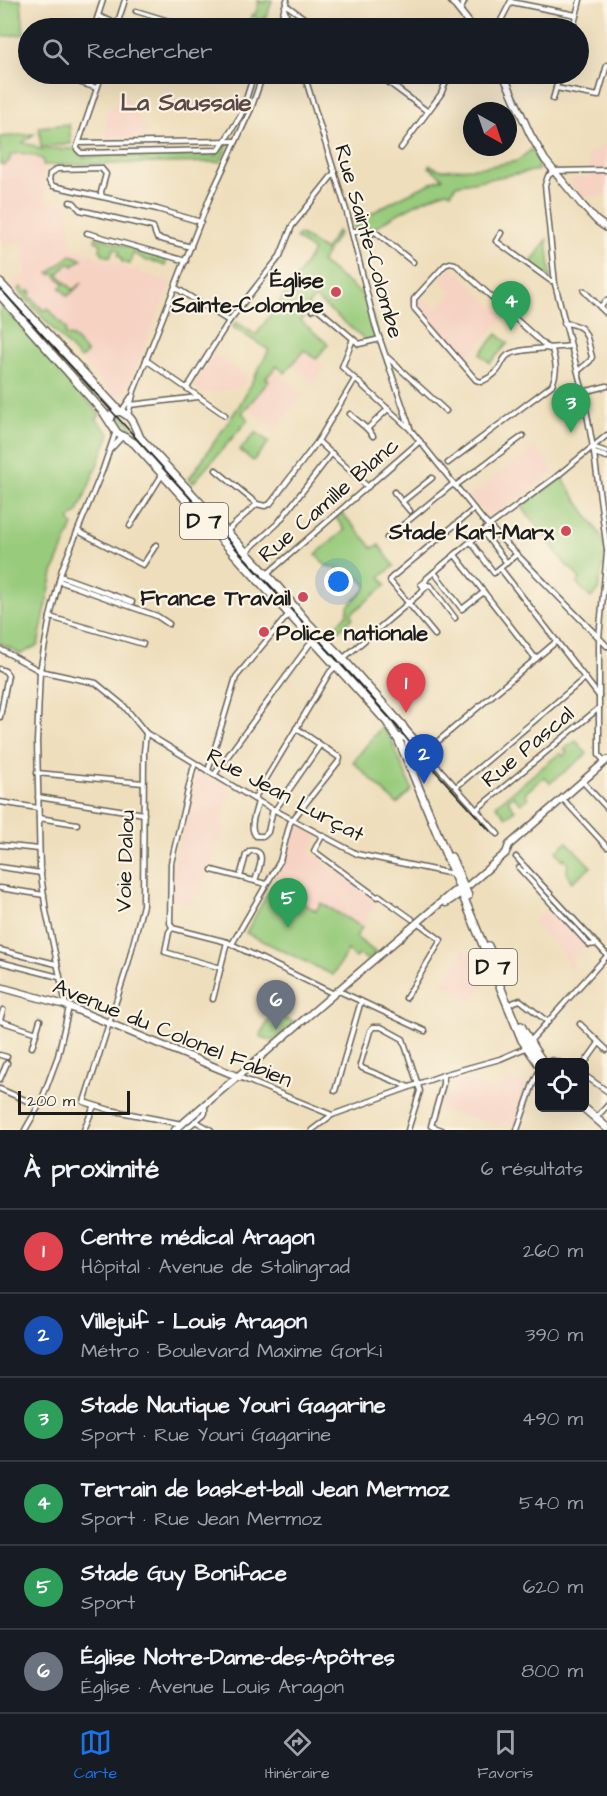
<!DOCTYPE html>
<html lang="fr">
<head>
<meta charset="utf-8">
<style>
	body { margin:0; font-family:"Architects Daughter",sans-serif; background:#20242c; color:#f1f3f6 }
	.controls { position:absolute; right:18px; bottom:18px; display:grid; overflow:hidden; border-radius:9px; box-shadow:0 6px 24px #0002 }
	.controls button { width:54px; height:54px; display:grid; place-items:center; padding:0; border:0; border-bottom:2px solid #363941; background:#171b24; color:#f1f3f6; font:30px sans-serif }
	.compass { position:absolute; left:463px; top:102px; width:54px; height:54px; border-radius:50%; background:#171b24; box-shadow:0 6px 24px #0002; rotate:140deg }
	.scale { position:absolute; left:18px; bottom:15px; width:112px; box-sizing:border-box; padding-left:6px; border:3px solid #1c1c1c; border-top:0; font-size:16px; line-height:21px; white-space:nowrap; color:#1c1c1c; -webkit-text-stroke:4px #fcf5e5; paint-order:stroke }
	.you { position:absolute; left:339px; top:582px; width:21px; height:21px; margin:-15px; border:4px solid #fff; border-radius:50%; background:#1a73e8; box-shadow:0 0 0 9px #1a73e833 }
	.badge { display:grid; place-items:center; width:39px; height:39px; border-radius:50%; background:#1a73e8; color:#fff; font-size:20px; font-weight:700 }
	.pin { position:absolute; translate:-50% -50px; filter:drop-shadow(0 2px 3px #0008) }
	.pin::after { content:''; position:absolute; top:32px; width:21px; height:18px; background:inherit; clip-path:polygon(0 0,100% 0,50% 100%) }
	.list { margin:0; padding:0; list-style:none }
	h2 { display:flex; justify-content:space-between; align-items:center; height:78px; margin:0; padding:0 24px; font-size:26px }
	h2 small { font-size:20px; font-weight:400; color:#9ea1a6 }
	.list li { display:grid; grid-template-columns:39px 1fr auto; gap:18px; align-items:center; box-sizing:border-box; height:84px; padding:0 24px; border-top:2px solid #363941 }
	.list b { display:block; font-size:22px; white-space:nowrap }
	.list p { margin:0; font-size:20px; white-space:nowrap; color:#9ea1a6 }
	.list em { font-size:20px; font-style:normal; color:#9ea1a6 }
	.icon { flex:none; width:33px; height:33px; fill:none; stroke:currentColor; stroke-width:2; stroke-linecap:round; stroke-linejoin:round }
	.map { position:relative; flex:none; width:607px; height:1130px; overflow:hidden }
	.search { position:absolute; background:#171b24; box-shadow:0 6px 24px #0002; left:18px; right:18px; top:18px; height:66px; display:flex; align-items:center; gap:15px; box-sizing:border-box; padding:0 21px; border-radius:33px; color:#9ea1a6; font-size:22px }
	.sheet { height:582px; background:#171b24 }
	nav { display:flex; justify-content:space-around; align-items:center; box-sizing:border-box; height:84px; border-top:2px solid #363941; background:#171b24; font-size:16px; color:#9ea1a6 }
	nav a { display:grid; justify-items:center; gap:3px }
	nav .on { color:#1a73e8 }
	.map>svg:first-child { display:block }
</style>
</head>
<body>
<div class="map">
<svg width="607" height="1130" viewBox="0 0 607 1130">
	<rect width="100%" height="100%" fill="#fcf5e5"/>
	<filter id="ink" filterUnits="userSpaceOnUse"><feTurbulence type="fractalNoise" baseFrequency=".0167" numOctaves="2"/><feDisplacementMap in="SourceGraphic" scale="12" xChannelSelector="R" yChannelSelector="G"/><feConvolveMatrix kernelMatrix="1 2 1 2 8 2 1 2 1" color-interpolation-filters="sRGB"/></filter>
	<filter id="wash" filterUnits="userSpaceOnUse"><feTurbulence type="fractalNoise" baseFrequency=".008" numOctaves="4" result="noise"/><feDisplacementMap in="SourceGraphic" scale="24" xChannelSelector="R" yChannelSelector="G"/><feGaussianBlur stdDeviation="1.35" result="paint"/><feColorMatrix in="noise" values="0 0 0 0 0 0 0 0 0 0 0 0 0 0 0 0 0 1.4 0 .05"/><feComposite in="paint" operator="in"/></filter>
	<g filter="url(#wash)">
		<rect width="100%" height="100%" fill="#eedebc"/>
		<!-- built -->
		<g fill="#f6d2c3">
			<polygon points="119,98 126,98 134,104 141,124 149,131 144,138 107,139 106,137 105,118 108,111"/>
			<polygon points="607,141 607,195 584,197 571,183 574,178 589,178 589,152 595,152"/>
			<polygon points="13,153 38,157 43,161 46,200 68,205 71,247 171,283 125,393 117,399 11,283 26,274 23,242 0,245 0,164 5,164 10,160 9,157"/>
			<polygon points="451,267 462,275 462,277 492,306 494,305 498,308 497,311 501,311 506,315 467,358 464,358 427,315 424,317 416,305 418,300 421,302 425,298 437,310 453,292 440,280 449,271 446,269"/>
			<polygon points="304,349 326,368 313,383 291,365"/>
			<polygon points="213,354 248,377 241,387 204,394 193,386"/>
			<polygon points="274,369 304,395 275,431 247,407 269,381 266,378"/>
			<polygon points="536,446 555,472 488,518 469,496"/>
			<polygon points="196,770 230,789 221,825 226,827 222,844 216,843 203,892 194,897 192,905 172,900 173,867"/>
			<polygon points="296,824 318,837 309,852 310,855 315,855 378,900 362,927 321,903 316,911 293,898 291,901 270,889 285,863"/>
			<polygon points="551,906 586,945 570,959 575,965 570,969 562,954 533,921"/>
			<polygon points="464,949 480,959 488,980 471,1003 443,983"/>
			<polygon points="460,1079 493,1091 498,1089 508,1079 529,1085 528,1098 519,1126 504,1121 499,1126 439,1109 444,1092 452,1094"/>
		</g>
		<!-- green -->
		<g fill="#98cb7b" stroke="#5a744c" stroke-width="1.5">
			<polygon points="0,0 21,0 24,34 0,37"/>
			<polygon points="257,0 265,3 266,0 272,0 267,16 263,18 264,21 253,17 250,19 252,14 255,15 259,2"/>
			<polygon points="69,124 71,144 41,147 39,127"/>
			<path d="M34 134 23 143 35 146 39 149H75L79 154 83 155V157H111V156H217V153L224 145H228L220 162 43 165V160C35 155 18 150 10 156V160L5 165 0 164V137Z"/>
			<path d="M532 149 538 163V170L456 185 451 193 447 191C418 201 392 216 367 233L359 228 354 229 352 217 361 220C387 203 414 190 443 178L429 167 430 165 438 169 444 170 485 167 517 161Z"/>
			<polygon points="337,231 339,233 321,262 367,298 378,337 367,341 315,298 308,305 310,310 301,321 328,344 316,359 304,350 285,373 277,366 266,378 269,381 242,413 248,419 247,421 193,483 189,479 239,406 269,350 234,328 233,326 236,322 256,335 298,276 313,251 296,238 299,234 325,250"/>
			<polygon points="96,237 167,259 165,266 153,261 147,261 133,253 130,264 122,262 121,257 118,256 120,251 114,248 110,257 104,255 100,250 101,244 95,241"/>
			<polygon points="547,239 551,278 530,264"/>
			<polygon points="71,255 82,259 73,266 69,263 58,274 73,290 83,282 68,296 60,288 64,284 53,273 51,275 49,273"/>
			<polygon points="21,287 27,293 30,290 32,292 29,295 44,311 48,308 66,329 65,334 67,336 73,337 87,353 80,359 18,290"/>
			<polygon points="0,305 22,326 21,327 100,415 96,419 110,434 78,512 69,520 73,525 53,573 38,645 21,654 0,643"/>
			<polygon points="22,310 96,390 90,395 18,313"/>
			<polygon points="497,334 508,343 490,363 480,354"/>
			<path d="M118 414C126 417 131 422 133 430L129 435 120 432 113 422 114 415Z"/>
			<polygon points="256,432 269,442 253,461 240,450"/>
			<polygon points="562,478 602,537 605,554 598,591 591,598 577,584 580,579 569,566 568,567 521,506"/>
			<polygon points="342,513 373,548 379,545 394,566 380,577 386,585 351,614 353,618 332,636 328,632 347,615 348,606 366,589 366,585 355,574 325,565 316,554 345,530 336,518"/>
			<polygon points="348,669 404,731 405,737 400,736 344,672"/>
			<polygon points="382,726 391,739 412,790 397,804 353,762"/>
			<polygon points="576,741 587,754 550,783 544,777 525,793 528,798 521,804 513,796 508,801 515,810 506,817 496,805 560,753 563,756 567,752 564,749"/>
			<path d="M567 842 591 867 572 882C567 875 566 872 568 863L564 858 563 860 556 851Z"/>
			<polygon points="270,889 291,901 293,897 316,911 321,903 362,927 356,937 376,953 367,960 360,954 355,958 348,950 333,975 246,933"/>
			<polygon points="272,1013 295,1023 272,1041 260,1036"/>
		</g>
	</g>
	<g filter="url(#ink)">
		<g fill="none" stroke-linecap="round" stroke-linejoin="round">
			<!-- street casing -->
			<g stroke="#666054" stroke-width="7">
				<g id="street">
					<polyline points="511,2 576,15"/>
					<polyline points="286,5 318,28"/>
					<polyline points="136,11 192,28"/>
					<polyline points="285,11 290,28"/>
					<polyline points="460,11 465,0"/>
					<polyline points="98,16 128,28"/>
					<polyline points="94,28 103,0"/>
					<polyline points="116,28 125,0"/>
					<polyline points="278,28 287,0"/>
					<polyline points="497,28 511,1"/>
					<polyline points="573,28 580,0"/>
					<polyline points="81,74 79,79 81,83 97,88"/>
					<polyline points="102,74 77,147 77,149 81,153 219,150 241,115 254,74"/>
					<polyline points="304,74 347,213 375,325 410,428"/>
					<polyline points="377,74 427,111"/>
					<polyline points="556,88 598,96 607,65"/>
					<polyline points="553,99 560,74"/>
					<polyline points="79,143 236,141"/>
					<polyline points="401,148 441,94 449,74"/>
					<polyline points="607,170 554,171 548,176 545,185 555,284 583,392 594,453 607,550"/>
					<polyline points="102,197 101,192 106,174 101,168 57,169 50,174 49,181 53,186 157,209 201,222"/>
					<polyline points="70,202 74,203 80,210 153,227 157,238 191,247"/>
					<polyline points="352,231 361,231 370,236 374,231 413,262"/>
					<polyline points="87,233 186,261"/>
					<polyline points="501,233 496,241 551,281 554,281"/>
					<polyline points="176,288 229,321 280,256 292,226 335,172"/>
					<polyline points="584,291 607,314"/>
					<polyline points="600,307 607,300"/>
					<polyline points="312,310 316,307 359,344 380,339"/>
					<path d="M564 323C589 325 586 336 592 357L590 361 578 371"/>
					<polyline points="353,339 342,367 410,429 483,520 607,646"/>
					<path d="M549 349 455 264 450 263 445 265 414 299V308L476 380 481 382C486 379 494 376 497 371 502 366 502 359 508 355 519 348 556 348 571 346"/>
					<polyline points="387,357 446,411"/>
					<polyline points="146,360 225,415"/>
					<polyline points="187,388 229,321"/>
					<polyline points="583,392 607,386"/>
					<polyline points="130,405 198,397"/>
					<polyline points="121,412 131,397"/>
					<path d="M350 414C358 422 367 427 373 436"/>
					<polyline points="128,415 134,391 210,197 251,109 263,74"/>
					<polyline points="368,428 388,409"/>
					<polyline points="318,441 368,487"/>
					<polyline points="592,447 607,452"/>
					<polyline points="111,449 122,437"/>
					<polyline points="594,453 607,457"/>
					<path d="M448 463 552 385C558 370 556 364 552 349"/>
					<polyline points="216,470 257,504 265,506 270,504 318,441 355,379"/>
					<polyline points="455,486 523,436"/>
					<polyline points="394,492 410,511"/>
					<polyline points="402,502 432,478"/>
					<polyline points="130,526 162,475"/>
					<polyline points="78,531 143,565 156,545"/>
					<polyline points="227,531 257,504"/>
					<polyline points="483,532 507,563"/>
					<polyline points="387,538 453,484"/>
					<polyline points="471,542 494,573 516,555"/>
					<polyline points="246,552 278,523 332,453"/>
					<polyline points="455,555 536,659"/>
					<polyline points="500,568 599,696"/>
					<polyline points="434,572 462,609 484,592"/>
					<polyline points="60,576 132,602"/>
					<polyline points="59,581 157,616 169,624"/>
					<polyline points="258,582 420,441"/>
					<polyline points="427,585 431,586 455,618"/>
					<polyline points="424,588 421,584 425,582 427,578 489,526 556,477 607,435"/>
					<polyline points="50,617 143,644"/>
					<polyline points="435,635 390,581 391,578 474,509"/>
					<polyline points="0,649 40,671 96,683 124,706 146,733 254,799 357,854 453,874"/>
					<polyline points="0,669 5,671 8,675 0,717"/>
					<polyline points="407,730 420,744"/>
					<polyline points="146,733 144,752 143,905 128,964 84,1102 110,1110 182,1124"/>
					<polyline points="399,736 419,746 498,834"/>
					<polyline points="424,753 557,641"/>
					<polyline points="605,762 599,755 599,638 607,552"/>
					<polyline points="208,771 236,677 288,615"/>
					<polyline points="37,773 143,783"/>
					<polyline points="214,775 312,641"/>
					<polyline points="583,782 607,808"/>
					<polyline points="456,787 585,678"/>
					<polyline points="38,797 144,814"/>
					<polyline points="254,799 330,672 346,656 418,595 426,587 425,582"/>
					<polyline points="563,799 607,847"/>
					<path d="M258 801C256 812 248 827 256 836H264L268 832 273 809"/>
					<polyline points="0,802 38,808"/>
					<polyline points="275,810 320,745"/>
					<polyline points="476,810 599,708"/>
					<polyline points="39,818 77,824"/>
					<polyline points="322,836 314,851 377,897 380,896 384,899 412,919"/>
					<polyline points="0,845 39,849"/>
					<polyline points="516,857 527,869"/>
					<polyline points="0,867 41,873"/>
					<polyline points="519,868 589,945 597,944"/>
					<polyline points="212,870 266,884"/>
					<polyline points="523,872 527,869 607,955"/>
					<path d="M240 877 246 855 250 851C269 849 258 870 255 881"/>
					<polyline points="0,888 44,895"/>
					<polyline points="172,927 170,923 171,863 193,769 195,764"/>
					<polyline points="172,928 227,942 334,994"/>
					<polyline points="172,928 169,932 165,952 221,968"/>
					<polyline points="232,944 280,861 290,823 339,761 340,758 296,728"/>
					<polyline points="0,950 56,964"/>
					<polyline points="0,962 59,977"/>
					<polyline points="339,991 425,1031"/>
					<polyline points="406,998 441,940 417,922"/>
					<polyline points="213,999 227,942"/>
					<polyline points="512,1003 520,1000 548,1022"/>
					<polyline points="66,1005 46,911 40,868 37,742 40,671 50,617 62,569 103,469 116,431"/>
					<polyline points="0,1020 3,1010"/>
					<polyline points="0,1021 37,1033"/>
					<polyline points="580,1024 607,1050"/>
					<polyline points="32,1047 40,1020"/>
					<polyline points="0,1055 7,1057"/>
					<polyline points="547,1062 552,1060 559,1062"/>
					<polyline points="584,1064 599,1043"/>
					<polyline points="584,1075 607,1091"/>
					<polyline points="239,1077 332,1115"/>
					<polyline points="0,1079 7,1063"/>
					<polyline points="0,1089 39,1106"/>
					<polyline points="335,1091 361,1001"/>
					<polyline points="596,1118 607,1106"/>
					<polyline points="195,1121 211,1130"/>
					<polyline points="25,1130 41,1102 58,1056 69,1007"/>
					<polyline points="84,1130 94,1106"/>
					<polyline points="185,1130 205,1113 205,1108"/>
					<polyline points="312,1130 332,1115 446,1074 500,1059 523,1049 607,956"/>
					<polyline points="408,1130 420,1091 403,1039 381,1027 373,1027 370,1031 360,1065 362,1068 409,1087"/>
					<polyline points="442,1130 431,1126 443,1084 443,1075"/>
					<polyline points="517,1130 533,1084 540,1069"/>
				</g>
			</g>
			<!-- secondary casing -->
			<g stroke="#666054" stroke-width="9">
				<g id="secondary">
					<polyline points="451,0 473,28"/>
					<polyline points="503,74 530,134 545,160 583,206 597,221 607,228"/>
					<polyline points="446,903 461,893 463,889"/>
					<polyline points="0,987 65,1005 239,1077"/>
					<polyline points="175,1130 453,892 469,885 506,853 509,845 607,760"/>
				</g>
			</g>
			<!-- primary casing -->
			<g stroke="#666054" stroke-width="10">
				<g id="primary">
					<polyline points="0,283 119,411"/>
					<polyline points="0,295 104,413 117,433 134,443 387,722 398,739 406,757 522,1040 540,1066"/>
					<path d="M110 420 112 414 119 411C133 416 134 425 140 438L277 586 305 620 343 659 402 725C411 737 407 747 412 761"/>
					<polyline points="451,857 468,896"/>
					<polyline points="488,946 503,979"/>
					<polyline points="521,1026 534,1049 543,1062"/>
					<polyline points="584,1108 607,1128"/>
				</g>
			</g>
			<!-- street -->
			<use href="#street" stroke="#fff" stroke-width="4"/>
			<!-- secondary -->
			<use href="#secondary" stroke="#fff" stroke-width="6"/>
			<!-- primary -->
			<use href="#primary" stroke="#fff" stroke-width="7"/>
			<!-- tram -->
			<polyline stroke="#1c1c1c" stroke-width="1.5" points="0,288 389,717 415,749 490,831"/>
		</g>
	</g>
	<!-- markers -->
	<g fill="#d1495b" stroke="#fcf5e5" stroke-width="2">
		<circle cx="336" cy="292" r="6"/>
		<circle cx="566" cy="531" r="6"/>
		<circle cx="303" cy="597" r="6"/>
		<circle cx="264" cy="632" r="6"/>
	</g>
	<g text-anchor="middle" stroke-width="4.5" stroke-linejoin="round" paint-order="stroke">
		<!-- shield labels -->
		<g fill="#fcf5e5" stroke="#5f5d58" stroke-width="1.5">
			<rect x="180" y="503" width="48" height="36" rx="4.5"/>
			<rect x="469" y="949" width="48" height="36" rx="4.5"/>
		</g>
		<g font-size="21" font-weight="bold" fill="#1c1c1c">
			<text x="204" y="528">D 7</text>
			<text x="493" y="974">D 7</text>
		</g>
		<!-- street labels -->
		<g font-size="22" fill="#1c1c1c" stroke="#fcf5e5">
			<text transform="translate(370 241) rotate(74)" y="8">Rue Sainte-Colombe</text>
			<text transform="translate(328 499) rotate(-41)" y="8">Rue Camille Blanc</text>
			<text transform="translate(527 746) rotate(-40)" y="8">Rue Pascal</text>
			<text transform="translate(286 794) rotate(28)" y="8">Rue Jean Lurçat</text>
			<text transform="translate(124 861) rotate(-88)" y="8">Voie Dalou</text>
			<text transform="translate(173 1032) rotate(22)" y="8">Avenue du Colonel Fabien</text>
		</g>
		<!-- poi labels -->
		<g font-size="22" font-weight="bold" fill="#1c1c1c" stroke="#fcf5e5" text-anchor="end">
			<text x="324" y="287">Église<tspan x="324" dy="25">Sainte-Colombe</tspan></text>
			<text x="554" y="539">Stade Karl-Marx</text>
			<text x="291" y="605">France Travail</text>
			<text x="276" y="640" text-anchor="start">Police nationale</text>
		</g>
		<!-- neighbourhood labels -->
		<g font-size="24" font-weight="bold" fill="#5d4a47" stroke="#fcf5e5">
			<text x="186" y="110">La Saussaie</text>
		</g>
	</g>
</svg>
<div class="controls">
<button><svg class="icon" aria-label="locate" viewBox="0 0 24 24"><circle cx="12" cy="12" r="6"/><path d="M12 2v4M12 18v4M2 12h4M18 12h4"/></svg></button>
</div>
<svg class="compass" viewBox="-18 -18 36 36"><path d="M0-13l5 13h-10z" fill="#e53935"/><path d="M0 13l5-13h-10z" fill="#9ea1a6"/></svg>
<div class="scale">200 m</div>
<div class="you"></div>
<div class="pin badge" style="left:406px;top:713px;background:#e0444e">1</div>
<div class="pin badge" style="left:424px;top:784px;background:#1a4fb4">2</div>
<div class="pin badge" style="left:571px;top:433px;background:#2e9e5b">3</div>
<div class="pin badge" style="left:511px;top:331px;background:#2e9e5b">4</div>
<div class="pin badge" style="left:288px;top:928px;background:#2e9e5b">5</div>
<div class="pin badge" style="left:276px;top:1030px;background:#6b7280">6</div>
<div class="search"><svg class="icon" aria-label="search" viewBox="0 0 24 24"><circle cx="10" cy="10" r="6"/><path d="M15 15l6 6"/></svg>Rechercher</div>
</div>
<section class="sheet">
<h2>À proximité<small>6 résultats</small></h2>
<ul class="list">
<li><span class="badge" style="background:#e0444e">1</span><div><b>Centre médical Aragon</b><p>Hôpital · Avenue de Stalingrad</p></div><em>260 m</em></li>
<li><span class="badge" style="background:#1a4fb4">2</span><div><b>Villejuif - Louis Aragon</b><p>Métro · Boulevard Maxime Gorki</p></div><em>390 m</em></li>
<li><span class="badge" style="background:#2e9e5b">3</span><div><b>Stade Nautique Youri Gagarine</b><p>Sport · Rue Youri Gagarine</p></div><em>490 m</em></li>
<li><span class="badge" style="background:#2e9e5b">4</span><div><b>Terrain de basket-ball Jean Mermoz</b><p>Sport · Rue Jean Mermoz</p></div><em>540 m</em></li>
<li><span class="badge" style="background:#2e9e5b">5</span><div><b>Stade Guy Boniface</b><p>Sport</p></div><em>620 m</em></li>
<li><span class="badge" style="background:#6b7280">6</span><div><b>Église Notre-Dame-des-Apôtres</b><p>Église · Avenue Louis Aragon</p></div><em>800 m</em></li>
</ul>
</section>
<nav>
<a class="on"><svg class="icon" aria-label="map" viewBox="0 0 24 24"><path d="M3 6l6-2 6 2 6-2v14l-6 2-6-2-6 2zM9 4v14M15 6v14"/></svg>Carte</a>
<a><svg class="icon" aria-label="directions" viewBox="0 0 24 24"><path d="M12 3l9 9-9 9-9-9zM9 14v-3h6M13 9l2 2-2 2"/></svg>Itinéraire</a>
<a><svg class="icon" aria-label="saved" viewBox="0 0 24 24"><path d="M7 4h10v16l-5-4-5 4z"/></svg>Favoris</a>
</nav>
</body>
</html>
